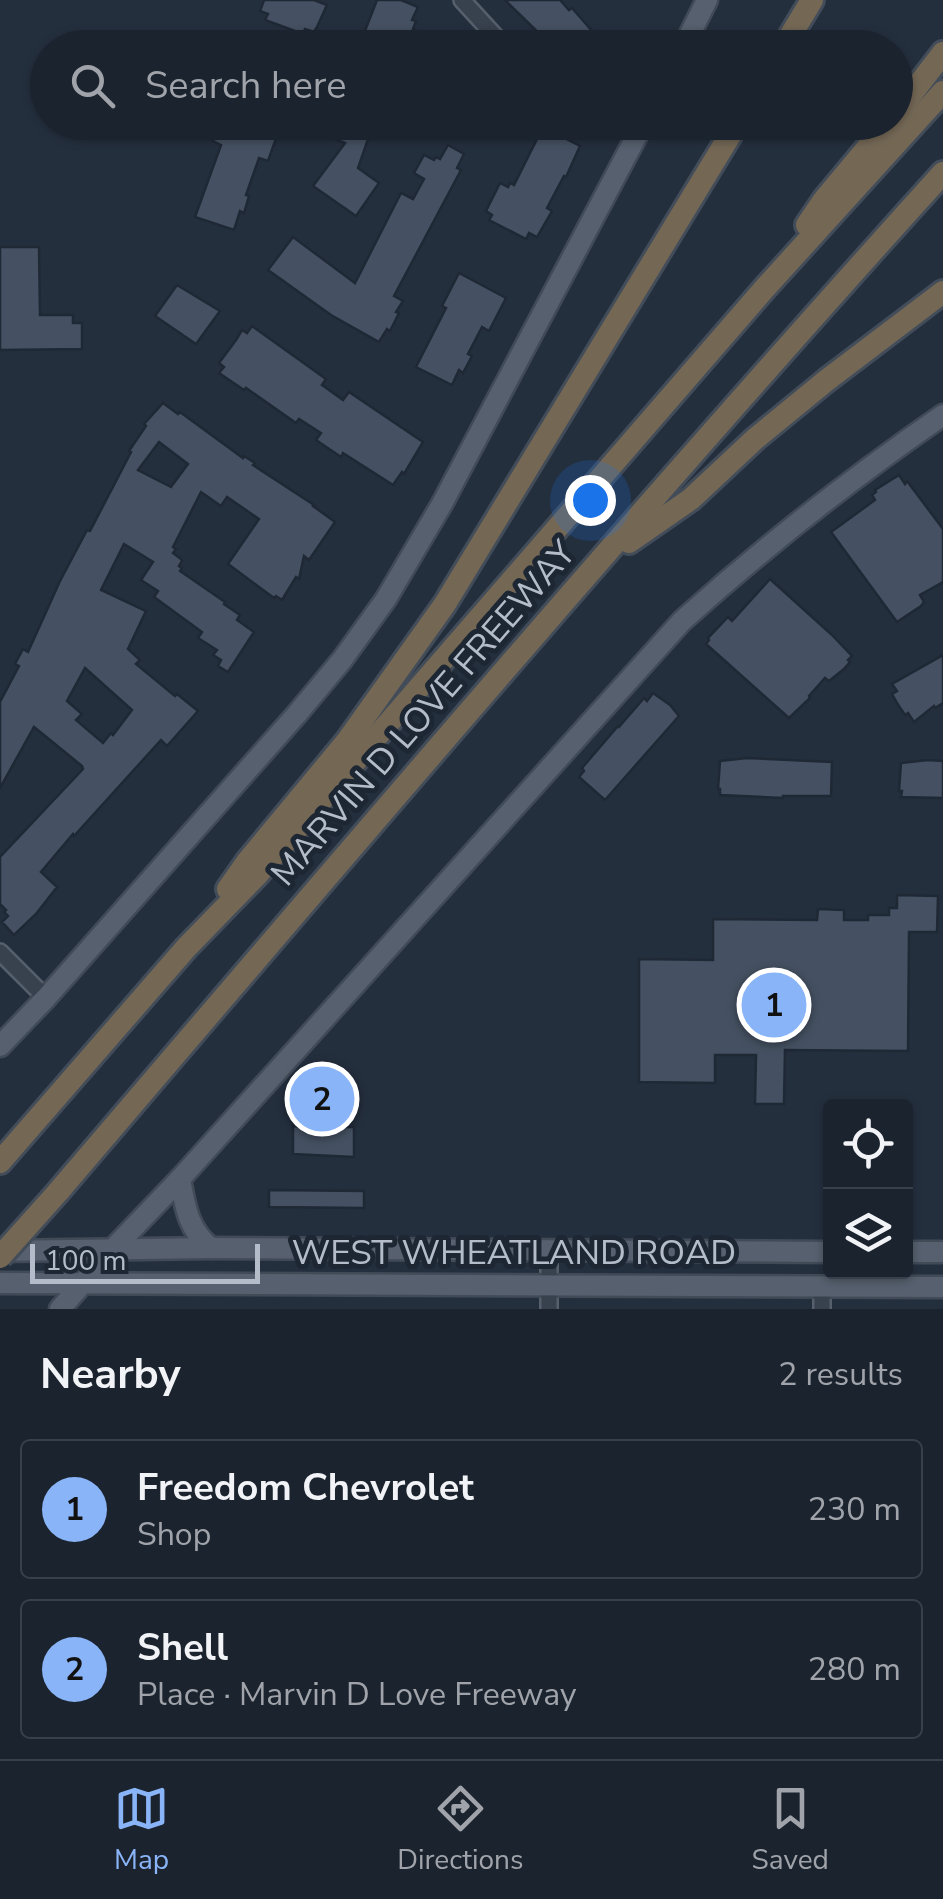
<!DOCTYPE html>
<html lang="en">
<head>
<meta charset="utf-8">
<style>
	body { margin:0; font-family:"Nunito Sans",sans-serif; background:#282f3a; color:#f1f3f6 }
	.controls { position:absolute; right:30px; bottom:30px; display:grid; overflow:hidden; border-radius:10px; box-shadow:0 2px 8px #0004 }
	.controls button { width:90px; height:90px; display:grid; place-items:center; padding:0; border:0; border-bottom:2px solid #39404a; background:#1b232e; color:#f1f3f6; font:50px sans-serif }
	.scale { position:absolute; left:30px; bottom:25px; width:230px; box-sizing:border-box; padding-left:10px; border:5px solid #b4bcc9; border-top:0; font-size:28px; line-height:35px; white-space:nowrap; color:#b4bcc9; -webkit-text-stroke:8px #1d2633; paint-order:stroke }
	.you { position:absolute; left:590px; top:500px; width:35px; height:35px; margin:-25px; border:8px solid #fff; border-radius:50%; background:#1a73e8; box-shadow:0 0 0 15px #1a73e833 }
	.badge { display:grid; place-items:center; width:65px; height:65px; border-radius:50%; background:#8ab4f8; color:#111; font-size:32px; font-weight:700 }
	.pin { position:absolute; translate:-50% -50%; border:5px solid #fff; box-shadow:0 2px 10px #0006 }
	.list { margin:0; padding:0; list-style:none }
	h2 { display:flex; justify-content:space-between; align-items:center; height:130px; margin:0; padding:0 40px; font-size:42px }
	h2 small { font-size:32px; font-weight:400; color:#a0a4aa }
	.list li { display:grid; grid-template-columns:65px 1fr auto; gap:30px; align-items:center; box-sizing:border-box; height:140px; margin:0 20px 20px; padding:0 20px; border:2px solid #39404a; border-radius:10px }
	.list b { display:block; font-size:38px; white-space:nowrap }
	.list p { margin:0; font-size:32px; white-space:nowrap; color:#a0a4aa }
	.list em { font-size:32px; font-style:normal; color:#a0a4aa }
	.icon { flex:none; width:55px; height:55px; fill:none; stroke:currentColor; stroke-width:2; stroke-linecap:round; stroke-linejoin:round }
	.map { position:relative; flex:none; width:943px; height:1309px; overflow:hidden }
	.search { position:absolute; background:#1b232e; box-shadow:0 2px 8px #0004; left:30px; right:30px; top:30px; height:110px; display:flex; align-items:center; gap:25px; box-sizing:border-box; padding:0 35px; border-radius:55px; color:#a0a4aa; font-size:38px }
	.sheet { height:450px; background:#1b232e }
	nav { display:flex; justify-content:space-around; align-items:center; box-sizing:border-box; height:140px; border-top:2px solid #39404a; background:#1b232e; font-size:28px; color:#a0a4aa }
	nav a { display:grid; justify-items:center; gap:5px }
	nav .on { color:#8ab4f8 }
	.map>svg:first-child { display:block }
</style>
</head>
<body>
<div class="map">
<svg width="943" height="1309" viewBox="0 0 943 1309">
	<rect width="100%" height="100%" fill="#242f3e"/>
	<!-- building -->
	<g fill="#455162" stroke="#1f2835" stroke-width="2.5" fill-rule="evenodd">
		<polygon points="264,0 314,0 327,5 317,27 314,32 305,29 303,34 265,20 268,14 260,11"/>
		<polygon points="377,0 401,0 418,7 412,20 416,21 413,29 440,48 380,48 361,41"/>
		<polygon points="505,0 560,0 569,10 572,8 599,39 590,48 554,48"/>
		<polygon points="219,122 264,122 271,125 269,130 278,133 268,161 259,158 246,195 249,196 244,213 240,211 234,230 195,217 221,145 213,141"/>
		<polygon points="338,122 374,122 358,168 379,183 356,216 313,186 345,143 332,138"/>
		<polygon points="543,127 580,146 566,177 564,176 547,208 552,211 537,237 529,233 526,239 489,220 492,215 486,211 500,183 508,187 510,183 514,185"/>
		<polygon points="448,145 464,154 457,168 461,170 394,296 403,301 396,312 399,313 390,331 387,329 379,342 331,315 268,270 293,237 355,283 401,193 413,199 424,179 414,173 424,155 434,160 436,157 440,159"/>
		<polygon points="0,247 39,247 40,315 73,315 73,323 82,323 82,349 0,350"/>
		<polygon points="459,273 506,298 489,331 482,327 468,354 472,356 463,373 459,370 452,385 416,367 446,308 442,306"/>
		<polygon points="177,285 220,311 196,344 155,316"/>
		<polygon points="252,326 326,379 322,385 343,400 349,392 423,442 404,474 402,472 393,485 343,453 341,457 316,440 321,433 299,419 296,423 246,388 244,390 219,373 224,367 219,363 236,340 242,330 247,333"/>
		<path d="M163 403 178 414 180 412 243 458 244 456 255 463 253 465 314 505 313 506 335 522 309 560 304 556 299 579 296 577 282 600 276 596 274 598 228 564 259 519 227 497 221 506 201 492 173 547 176 549 173 553 181 559 182 561 179 566 182 568 180 571 225 602 224 604 240 615 237 620 254 632 228 672 218 666 221 660 213 655 217 650 198 638 202 632 154 597 158 591 141 580 153 562 124 544 101 590 146 611 128 649 140 660 136 664 175 696 177 694 198 711 167 746 161 740 74 836 73 834 41 872 57 887 36 914 14 935 2 922 8 916 4 912 6 910 0 904V857L83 769 82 766 34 727 0 788V702L19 666 15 664 23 649 28 652 60 581 87 530 90 531 131 452 129 451 146 426 144 424ZM159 442 188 464 171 487 138 470ZM85 668 132 710 113 735 111 733 103 743 76 720 82 714 67 701Z"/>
		<polygon points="899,475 905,484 907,481 943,529 943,582 920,595 924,602 921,606 897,622 831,532 875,500 872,495 876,492 875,490"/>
		<polygon points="770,579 832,635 852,656 848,660 850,662 844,669 829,681 825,678 809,696 810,698 789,718 706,644 709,640 708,638 728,617 732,621"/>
		<polygon points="943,655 943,703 935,708 934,706 914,722 908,713 905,715 897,703 892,694 897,691 892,684"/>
		<polygon points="653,693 670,705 679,716 605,800 579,777 584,771 582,768 618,726 619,727 644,698 647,701"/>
		<polygon points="747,758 832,762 831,796 783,796 783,798 720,795 720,789 718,789 720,761"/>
		<polygon points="928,760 943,761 943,798 901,797 902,791 899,791 901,763"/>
		<polygon points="897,895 938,896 937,932 909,932 908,1051 785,1050 784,1104 755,1104 756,1055 715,1055 715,1083 639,1082 639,959 713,960 713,919 817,920 818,909 844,910 844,920 868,920 868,915 889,915 889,908 897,908"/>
		<polygon points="306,1089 339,1090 339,1127 354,1127 354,1157 293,1154 293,1126 305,1127"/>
		<polygon points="269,1190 364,1191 364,1208 269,1207"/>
	</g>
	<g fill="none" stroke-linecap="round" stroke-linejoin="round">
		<!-- minor casing -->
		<g stroke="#565f6c" stroke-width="20">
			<g id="minor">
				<polyline points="462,0 506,48"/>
				<polyline points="615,122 637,135"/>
				<polyline points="0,952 46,998"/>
				<polyline points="822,1287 822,1309"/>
				<polyline points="549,1309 549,1251"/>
			</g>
		</g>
		<!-- major casing -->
		<g stroke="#414a57" stroke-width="25">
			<g id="major">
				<polyline points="683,48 707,0"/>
				<polyline points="0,1046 46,998 297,714 342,660 386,599 442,504 644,122"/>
				<path d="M180 1179C185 1206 188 1230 211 1248"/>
				<polyline points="0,1251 211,1248 830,1252"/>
				<polyline points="906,1252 943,1252"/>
				<polyline points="0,1283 943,1287"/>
				<path d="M60 1309 113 1249 180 1179 682 621C764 547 852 478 943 415"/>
			</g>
		</g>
		<!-- highway casing -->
		<g stroke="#434c59" stroke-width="28">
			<g id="highway">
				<polyline points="783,48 812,0"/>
				<polyline points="896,114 943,53"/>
				<polyline points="807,225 824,200 889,122"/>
				<polyline points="629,542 691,499 755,439 827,380 943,292"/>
				<polyline points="228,889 247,862 348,740 445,604 738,122"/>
				<polyline points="0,1162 186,948 257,875 765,288 943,92"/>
				<path d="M58 1192C350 850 641 507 943 173"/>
			</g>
		</g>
		<!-- minor -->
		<use href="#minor" stroke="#38414e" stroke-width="15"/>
		<!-- major -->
		<use href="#major" stroke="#56606e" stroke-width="20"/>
		<!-- highway -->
		<use href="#highway" stroke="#746855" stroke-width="22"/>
		<!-- highway-bridge casing -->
		<g stroke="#434c59" stroke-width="28" stroke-linecap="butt">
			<polyline id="highway-bridge" points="0,1257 58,1192"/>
		</g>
		<!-- highway-bridge -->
		<use href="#highway-bridge" stroke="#746855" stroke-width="22"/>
	</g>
	<g text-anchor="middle" stroke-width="10" stroke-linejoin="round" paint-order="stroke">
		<!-- street labels -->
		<g font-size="35" fill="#b4bcc9" stroke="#1d2633">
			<text transform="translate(423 713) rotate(-49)" y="12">MARVIN D LOVE FREEWAY</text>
			<text x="514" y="1264">WEST WHEATLAND ROAD</text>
		</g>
	</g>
</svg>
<div class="controls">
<button><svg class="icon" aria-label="locate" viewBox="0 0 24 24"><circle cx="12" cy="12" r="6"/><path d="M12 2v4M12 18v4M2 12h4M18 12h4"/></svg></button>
<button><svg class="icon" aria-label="layers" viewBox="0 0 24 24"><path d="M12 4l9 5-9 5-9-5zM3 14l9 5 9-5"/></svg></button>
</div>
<div class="scale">100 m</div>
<div class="you"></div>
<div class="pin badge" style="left:774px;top:1005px">1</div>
<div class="pin badge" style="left:322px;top:1099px">2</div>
<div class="search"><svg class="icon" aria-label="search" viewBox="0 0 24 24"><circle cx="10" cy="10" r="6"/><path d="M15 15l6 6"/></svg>Search here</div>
</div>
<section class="sheet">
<h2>Nearby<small>2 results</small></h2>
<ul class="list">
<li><span class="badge">1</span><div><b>Freedom Chevrolet</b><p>Shop</p></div><em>230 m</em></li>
<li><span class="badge">2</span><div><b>Shell</b><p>Place · Marvin D Love Freeway</p></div><em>280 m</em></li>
</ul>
</section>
<nav>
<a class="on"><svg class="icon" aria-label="map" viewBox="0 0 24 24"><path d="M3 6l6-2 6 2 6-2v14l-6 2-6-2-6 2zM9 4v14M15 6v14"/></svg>Map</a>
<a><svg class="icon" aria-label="directions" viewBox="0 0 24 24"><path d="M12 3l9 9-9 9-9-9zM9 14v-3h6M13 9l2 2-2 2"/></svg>Directions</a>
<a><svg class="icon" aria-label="saved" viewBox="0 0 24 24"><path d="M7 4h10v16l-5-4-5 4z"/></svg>Saved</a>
</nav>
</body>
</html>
